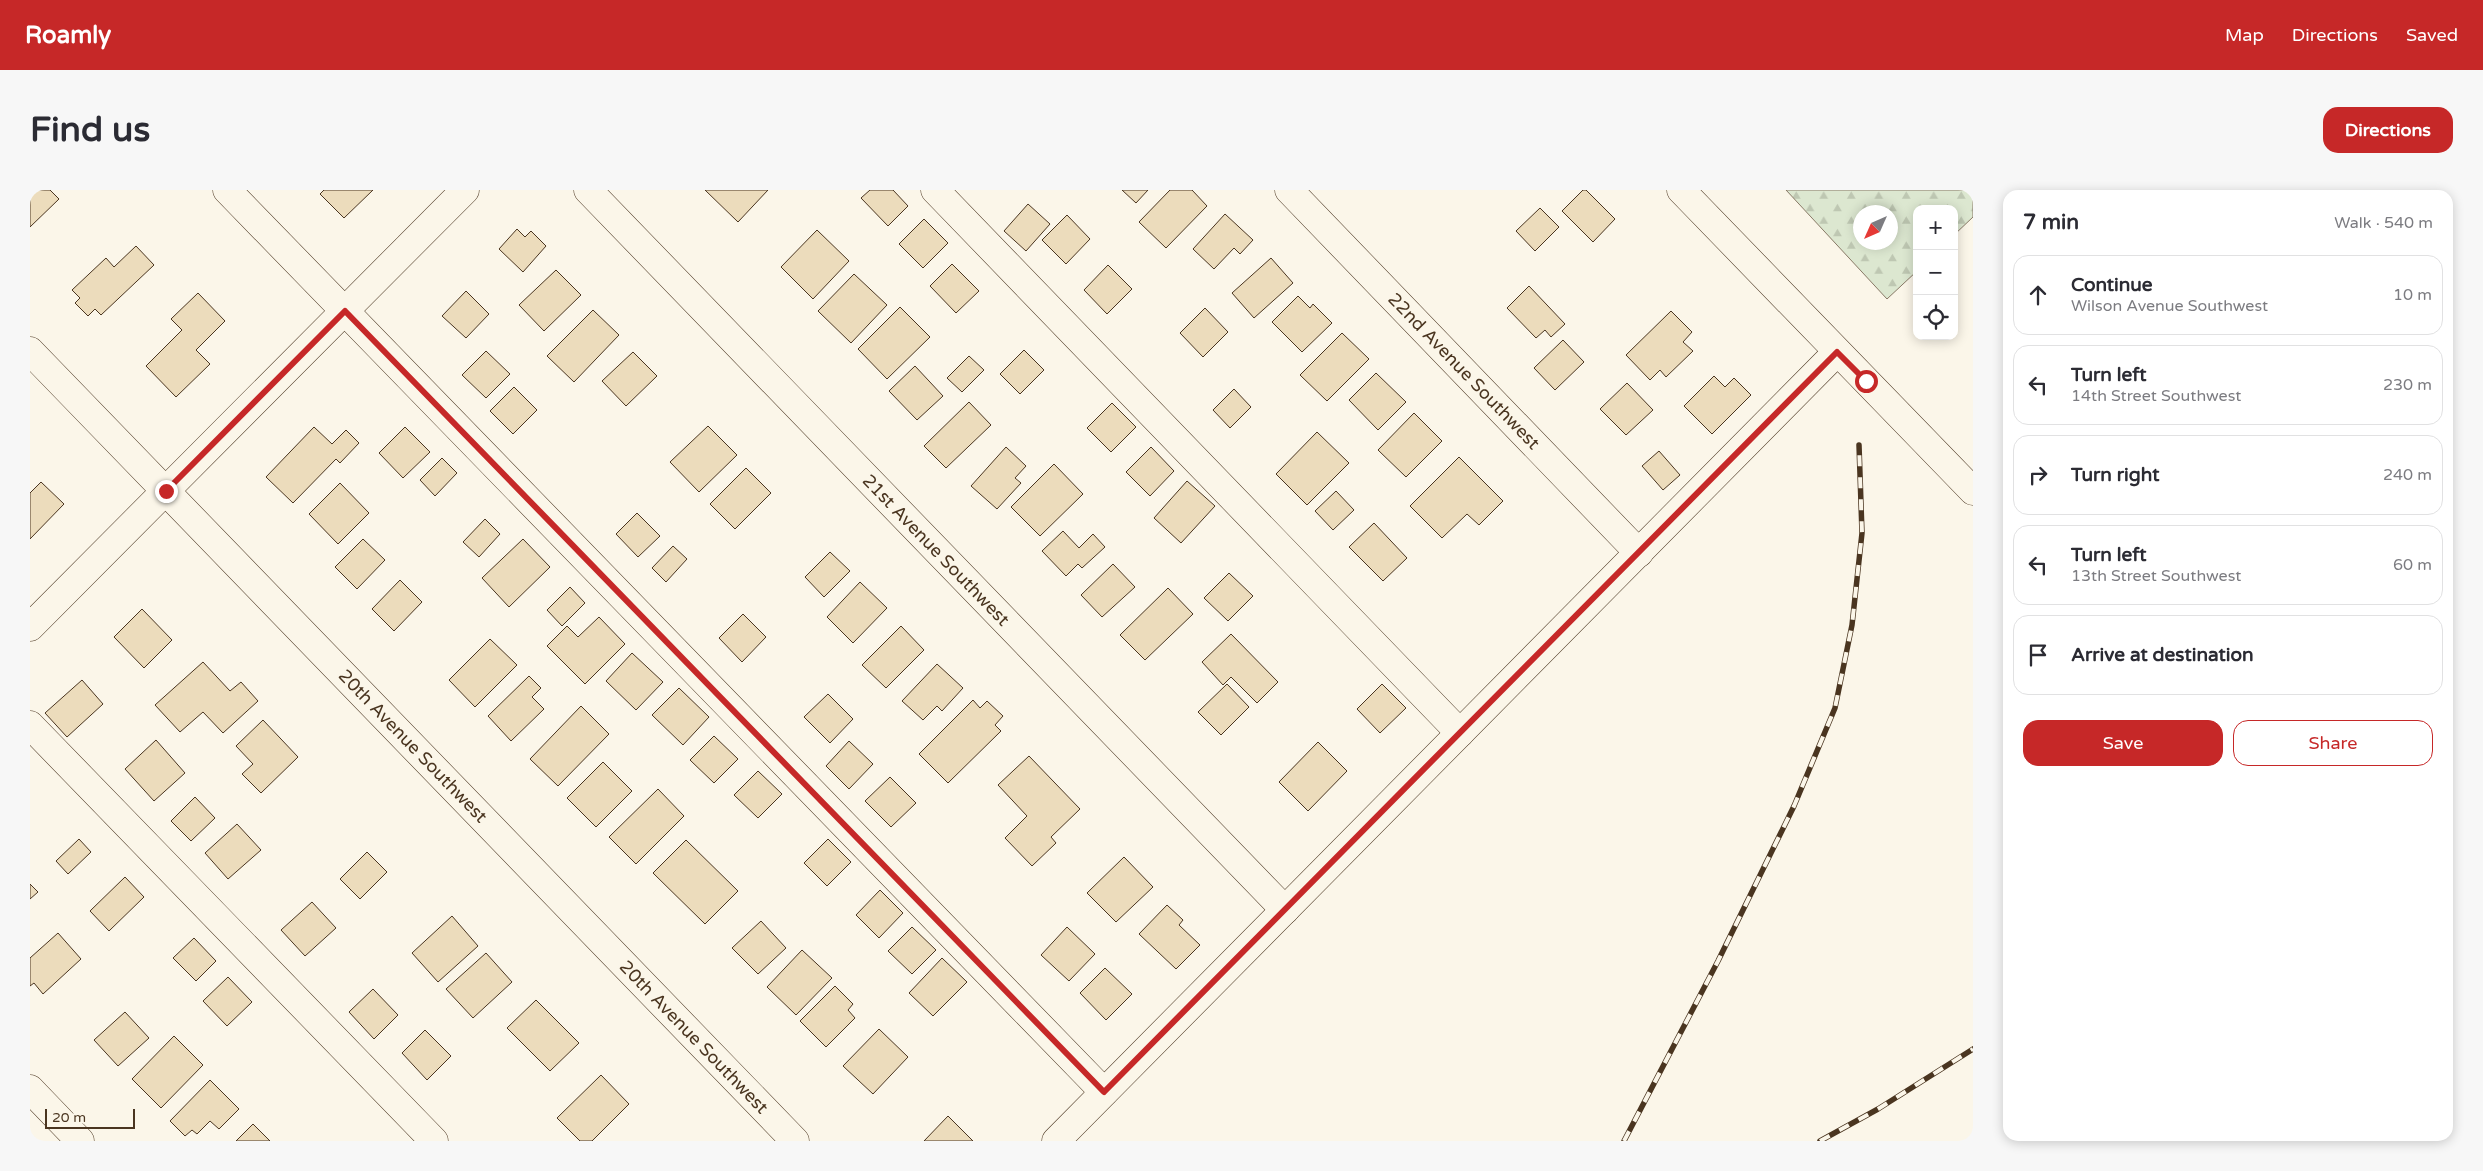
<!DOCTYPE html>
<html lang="en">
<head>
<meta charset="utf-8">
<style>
	body { margin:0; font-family:"Varela Round",sans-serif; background:#f7f7f7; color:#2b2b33 }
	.controls { position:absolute; right:15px; top:15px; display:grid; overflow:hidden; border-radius:10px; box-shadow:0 2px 12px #0003 }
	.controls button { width:45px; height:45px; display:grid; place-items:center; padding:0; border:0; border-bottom:1px solid #e1e1e2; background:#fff; color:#2b2b33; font:25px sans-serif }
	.compass { position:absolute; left:1823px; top:15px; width:45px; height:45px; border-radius:50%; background:#fff; box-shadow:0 2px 12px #0003; rotate:225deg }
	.scale { position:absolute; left:15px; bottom:12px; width:90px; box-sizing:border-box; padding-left:5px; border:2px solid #4a3520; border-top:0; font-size:14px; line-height:18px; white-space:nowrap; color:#4a3520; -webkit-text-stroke:4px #fbf6e9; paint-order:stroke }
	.stop { position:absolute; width:15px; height:15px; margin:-11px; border:4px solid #c62828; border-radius:50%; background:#fff }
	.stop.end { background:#c62828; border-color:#fff; box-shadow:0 1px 5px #0008 }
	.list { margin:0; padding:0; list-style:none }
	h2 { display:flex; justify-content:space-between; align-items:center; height:65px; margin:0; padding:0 20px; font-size:21px }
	h2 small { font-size:16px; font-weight:400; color:#7c7c81 }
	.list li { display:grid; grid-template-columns:32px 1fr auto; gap:15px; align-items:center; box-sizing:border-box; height:80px; margin:0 10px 10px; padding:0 10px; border:1px solid #e1e1e2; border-radius:15px }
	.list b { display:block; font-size:19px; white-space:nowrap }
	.list p { margin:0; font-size:16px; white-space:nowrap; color:#7c7c81 }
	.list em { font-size:16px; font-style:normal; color:#7c7c81 }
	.actions { display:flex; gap:10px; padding:15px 20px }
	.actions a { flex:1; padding:11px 0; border:1px solid #c62828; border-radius:15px; text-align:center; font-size:18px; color:#c62828 }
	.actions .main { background:#c62828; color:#fff }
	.icon { flex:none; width:28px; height:28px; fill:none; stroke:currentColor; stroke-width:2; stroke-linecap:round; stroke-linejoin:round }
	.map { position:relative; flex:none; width:1943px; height:951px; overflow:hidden; border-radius:15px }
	header { display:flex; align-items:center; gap:30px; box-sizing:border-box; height:70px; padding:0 25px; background:#c62828; color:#fff }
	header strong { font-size:24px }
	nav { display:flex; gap:28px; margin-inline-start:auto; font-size:18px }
	.intro { display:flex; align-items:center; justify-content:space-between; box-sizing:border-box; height:120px; padding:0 30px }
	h1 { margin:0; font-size:35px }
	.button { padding:12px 22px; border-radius:15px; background:#c62828; color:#fff; font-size:18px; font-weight:700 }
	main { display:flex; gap:30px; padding:0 30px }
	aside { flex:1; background:#fff; border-radius:15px; box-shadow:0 2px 12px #0003 }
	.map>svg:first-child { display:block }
</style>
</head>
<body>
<header>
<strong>Roamly</strong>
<nav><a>Map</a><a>Directions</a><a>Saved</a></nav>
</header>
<div class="intro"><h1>Find us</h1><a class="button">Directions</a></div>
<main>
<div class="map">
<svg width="1943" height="951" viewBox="0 0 1943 951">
	<defs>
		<pattern id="forest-firs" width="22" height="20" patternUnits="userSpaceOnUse" patternTransform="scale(1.25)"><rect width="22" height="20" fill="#dce7d0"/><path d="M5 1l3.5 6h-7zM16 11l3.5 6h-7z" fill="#bec7b2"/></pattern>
	</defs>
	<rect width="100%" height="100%" fill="#fbf6e9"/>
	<!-- forest -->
	<path fill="url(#forest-firs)" stroke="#887966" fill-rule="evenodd" d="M1756 0H1943V27L1924 45V19H1887V81L1857 109ZM1830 22H1860V52H1830Z"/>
	<!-- building -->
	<g fill="#ecdcbc" stroke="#4a3520">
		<polygon points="0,0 20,0 29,9 0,37"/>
		<polygon points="294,0 343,0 314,28 290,4"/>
		<polygon points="675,0 738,0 708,32"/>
		<polygon points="840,0 863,0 878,16 858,36 831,8"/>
		<polygon points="1092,0 1118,0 1106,13"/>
		<polygon points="1140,0 1162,0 1177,16 1136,58 1109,32"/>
		<polygon points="1553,0 1556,0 1585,29 1563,52 1532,21"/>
		<polygon points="998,14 1020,34 996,61 974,41"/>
		<polygon points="1510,18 1529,37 1505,61 1486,41"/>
		<polygon points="1195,24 1223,50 1210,64 1204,58 1184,79 1163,59"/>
		<polygon points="1037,25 1060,49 1036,74 1012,50"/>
		<polygon points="894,29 918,53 893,78 869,54"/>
		<polygon points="487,39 495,47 501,41 516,56 493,82 469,59"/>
		<polygon points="787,40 819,71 783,109 751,77"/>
		<polygon points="106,56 124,75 71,125 65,119 58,126 45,113 50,108 42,100 76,68 84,77"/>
		<polygon points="1241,68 1263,93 1224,128 1202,103"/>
		<polygon points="922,74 949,101 926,123 900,96"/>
		<polygon points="1078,75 1102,99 1077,124 1054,100"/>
		<polygon points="526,80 551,105 514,141 489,115"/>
		<polygon points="824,84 857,115 821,153 788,121"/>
		<polygon points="1499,96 1535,134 1521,147 1515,140 1506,148 1477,118"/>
		<polygon points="436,101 459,124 436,148 412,126"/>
		<polygon points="168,103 195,131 166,160 180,174 146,207 116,176 152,140 141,129"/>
		<polygon points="1268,106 1280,118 1283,114 1302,133 1272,162 1242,132"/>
		<polygon points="870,117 900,147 857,189 828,159"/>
		<polygon points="1175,118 1198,142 1173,167 1150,143"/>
		<polygon points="563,120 589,145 544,192 517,166"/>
		<polygon points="1641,121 1662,142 1653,152 1663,161 1636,187 1630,180 1620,190 1596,165"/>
		<polygon points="1312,143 1339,169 1297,211 1270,185"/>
		<polygon points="1533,150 1554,172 1525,200 1504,178"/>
		<polygon points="994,160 1014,180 990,204 970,184"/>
		<polygon points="456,161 480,184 456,208 432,185"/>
		<polygon points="603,162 627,186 596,216 572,191"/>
		<polygon points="939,166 954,180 932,202 917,188"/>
		<polygon points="885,176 913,206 887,230 859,201"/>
		<polygon points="1346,183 1376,212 1348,240 1319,210"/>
		<polygon points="1684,186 1695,197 1704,188 1721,205 1682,244 1654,216"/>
		<polygon points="1597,193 1623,220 1596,245 1570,219"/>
		<polygon points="484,197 507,220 483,244 460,221"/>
		<polygon points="1204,199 1221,217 1200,238 1183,220"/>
		<polygon points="939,212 961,235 916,278 894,256"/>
		<polygon points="1082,213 1106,237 1081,262 1057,238"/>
		<polygon points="1384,223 1412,251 1376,287 1348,260"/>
		<polygon points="678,236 707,265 669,302 640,272"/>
		<polygon points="284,237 302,254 316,240 329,253 310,273 306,269 263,313 236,287"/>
		<polygon points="375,237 400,262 373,288 349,263"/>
		<polygon points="1287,242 1319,273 1277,315 1246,284"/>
		<polygon points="976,257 996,276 985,288 991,293 967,319 941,296"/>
		<polygon points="1121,257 1144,281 1120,306 1096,282"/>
		<polygon points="1629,261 1650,285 1633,300 1612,276"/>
		<polygon points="1429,267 1473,311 1449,335 1437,324 1412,348 1380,316"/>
		<polygon points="412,268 427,283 405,306 390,290"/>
		<polygon points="1024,274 1053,304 1010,346 981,317"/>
		<polygon points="716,278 741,303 705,339 680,314"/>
		<polygon points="1157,291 1185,316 1151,353 1124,328"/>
		<polygon points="11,292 34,314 0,349 0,303"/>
		<polygon points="310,293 339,323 308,354 279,324"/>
		<polygon points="1306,301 1324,320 1303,340 1285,321"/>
		<polygon points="607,323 630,346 608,367 586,344"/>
		<polygon points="455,329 470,344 449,367 433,352"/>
		<polygon points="1344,333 1377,368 1353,391 1319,357"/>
		<polygon points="1033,341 1049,358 1063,344 1075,357 1052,378 1048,374 1036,386 1012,361"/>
		<polygon points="333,349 355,370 327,399 305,377"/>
		<polygon points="493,349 520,377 479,417 452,388"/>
		<polygon points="643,356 657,369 636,392 622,378"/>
		<polygon points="800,362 820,381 794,407 775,387"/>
		<polygon points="1083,374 1105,397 1072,427 1051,405"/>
		<polygon points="1199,383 1223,406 1198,431 1174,408"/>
		<polygon points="370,390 392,412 364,441 342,419"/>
		<polygon points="830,392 857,418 823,453 797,427"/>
		<polygon points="540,397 555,413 532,436 517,420"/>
		<polygon points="1138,398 1163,424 1115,470 1090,445"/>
		<polygon points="112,419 142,450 114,478 84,447"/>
		<polygon points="713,424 736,447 712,472 689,448"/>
		<polygon points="569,427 595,454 555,494 517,456 537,436 548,447"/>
		<polygon points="871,436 894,460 856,498 832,475"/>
		<polygon points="1201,444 1248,492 1227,513 1201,487 1193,495 1172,472"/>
		<polygon points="460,449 487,475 445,517 419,490"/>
		<polygon points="602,463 633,492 606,520 576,491"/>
		<polygon points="173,472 200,501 211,492 228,511 193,543 173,522 150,542 125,515"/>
		<polygon points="907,474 933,498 912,521 907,516 893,530 872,511"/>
		<polygon points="499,486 511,498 502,507 514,519 481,551 458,526"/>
		<polygon points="52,490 73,514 37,547 15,523"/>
		<polygon points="1197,494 1219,517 1191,545 1168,522"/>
		<polygon points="1352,494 1376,518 1350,543 1327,519"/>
		<polygon points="649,498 679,527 653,555 622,525"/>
		<polygon points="798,504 823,529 800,553 774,527"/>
		<polygon points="943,510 950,518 957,511 973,526 965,535 971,541 918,593 889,564"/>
		<polygon points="551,516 579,544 528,596 500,569"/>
		<polygon points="233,530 268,567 231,603 212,584 223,574 206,556"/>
		<polygon points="684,546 708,569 684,593 660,570"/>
		<polygon points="126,550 155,583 124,611 95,579"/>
		<polygon points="819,551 843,574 819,599 796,576"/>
		<polygon points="1288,552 1317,581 1278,621 1249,592"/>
		<polygon points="999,566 1050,619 1021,647 1026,653 1002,676 975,648 997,626 968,595"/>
		<polygon points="573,572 602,601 566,637 537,608"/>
		<polygon points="728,581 752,604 728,628 704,605"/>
		<polygon points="860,587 886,613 861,637 835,611"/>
		<polygon points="628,599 654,626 606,674 579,647"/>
		<polygon points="165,607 185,628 161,651 141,631"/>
		<polygon points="207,634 231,660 198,689 175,663"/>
		<polygon points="49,649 61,662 38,684 26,671"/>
		<polygon points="798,649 821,672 797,696 774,673"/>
		<polygon points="656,650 708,701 675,734 623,683"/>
		<polygon points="337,662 357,682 330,709 310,689"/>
		<polygon points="1094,667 1123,697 1086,732 1057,703"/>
		<polygon points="95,687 114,707 79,741 60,721"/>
		<polygon points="0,694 8,702 0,709"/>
		<polygon points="850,700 873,723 849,748 826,725"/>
		<polygon points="282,712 306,738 275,766 251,740"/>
		<polygon points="1137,715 1153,730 1149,735 1170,755 1146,779 1109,744"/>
		<polygon points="422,726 448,756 408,792 382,763"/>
		<polygon points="731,731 756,758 728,784 702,758"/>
		<polygon points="882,737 906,760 882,784 858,761"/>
		<polygon points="1037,737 1065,764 1039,791 1011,765"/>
		<polygon points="28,743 51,769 13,804 4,793 0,796 0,768"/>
		<polygon points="164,748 186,771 166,791 143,768"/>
		<polygon points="772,760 802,788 766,825 737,797"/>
		<polygon points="456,763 482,792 443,828 416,799"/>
		<polygon points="912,768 937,792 903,826 879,803"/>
		<polygon points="1075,778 1102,804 1076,830 1050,803"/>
		<polygon points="198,787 222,812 197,836 173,811"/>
		<polygon points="805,796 823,814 818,820 825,828 796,857 770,831"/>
		<polygon points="343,799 368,825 344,849 319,822"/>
		<polygon points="506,810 549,853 520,881 477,838"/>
		<polygon points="95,822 119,848 88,876 64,850"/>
		<polygon points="849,839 878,867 843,904 813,876"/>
		<polygon points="395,840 421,866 397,890 372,863"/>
		<polygon points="144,846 173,875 131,918 102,889"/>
		<polygon points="571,885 599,914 562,951 550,951 527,928"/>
		<polygon points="180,890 209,919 189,939 180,931 167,944 162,940 155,946 140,931"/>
		<polygon points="918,926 943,951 894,951"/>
		<polygon points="223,934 240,951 206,951"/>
	</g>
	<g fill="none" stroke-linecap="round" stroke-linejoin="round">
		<!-- minor casing -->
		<g stroke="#4a3520" stroke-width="29">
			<g id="minor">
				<polyline points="197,0 1074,902"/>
				<polyline points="558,0 1255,720"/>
				<polyline points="905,0 1430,543"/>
				<polyline points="1259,0 1609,363"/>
				<polyline points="0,161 765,951"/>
				<polyline points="0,437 435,0"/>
				<polyline points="0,535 404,951"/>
				<polyline points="0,899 50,951"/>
				<polyline points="1026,951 1807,162"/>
			</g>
		</g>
		<!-- major casing -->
		<g stroke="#4a3520" stroke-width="29">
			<polyline id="major" points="1651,0 1943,301"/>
		</g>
		<!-- minor -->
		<use href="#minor" stroke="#fbf6e9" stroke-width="28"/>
		<!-- major -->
		<use href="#major" stroke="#fbf6e9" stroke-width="28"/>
		<!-- rail casing -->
		<g stroke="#4a3520" stroke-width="5.5">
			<g id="rail">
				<polyline points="1594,951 1688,771 1764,616 1805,518 1822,435 1832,343 1829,255"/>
				<polyline points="1790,951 1848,919 1943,859"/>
			</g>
		</g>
		<!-- rail -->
		<use href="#rail" stroke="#fbf6e9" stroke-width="4" stroke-dasharray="11" stroke-linecap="butt"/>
	</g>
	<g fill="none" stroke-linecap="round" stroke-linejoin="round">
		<!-- route -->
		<polyline stroke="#c62828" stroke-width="6" points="136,301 315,121 1074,902 1807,162 1836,191"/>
	</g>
	<g text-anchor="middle" stroke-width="4" stroke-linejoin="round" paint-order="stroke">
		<!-- street labels -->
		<g font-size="18" fill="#4a3520" stroke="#fbf6e9">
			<text transform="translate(1434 181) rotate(46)" y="6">22nd Avenue Southwest</text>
			<text transform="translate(906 360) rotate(46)" y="6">21st Avenue Southwest</text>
			<text transform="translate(383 556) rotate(46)" y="6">20th Avenue Southwest</text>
			<text transform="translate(664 847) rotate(46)" y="6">20th Avenue Southwest</text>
		</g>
	</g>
</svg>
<div class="controls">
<button>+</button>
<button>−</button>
<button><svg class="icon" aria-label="locate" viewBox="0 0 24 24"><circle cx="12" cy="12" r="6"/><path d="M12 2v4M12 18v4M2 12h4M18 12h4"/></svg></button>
</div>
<svg class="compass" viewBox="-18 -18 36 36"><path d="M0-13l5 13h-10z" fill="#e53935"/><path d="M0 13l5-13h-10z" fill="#7c7c81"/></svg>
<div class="scale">20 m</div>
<div class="stop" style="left:1836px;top:191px"></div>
<div class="stop end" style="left:136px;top:301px"></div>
</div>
<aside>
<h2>7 min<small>Walk · 540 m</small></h2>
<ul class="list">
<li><svg class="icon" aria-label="ahead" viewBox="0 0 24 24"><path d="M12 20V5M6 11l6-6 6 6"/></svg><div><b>Continue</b><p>Wilson Avenue Southwest</p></div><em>10 m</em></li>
<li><svg class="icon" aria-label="left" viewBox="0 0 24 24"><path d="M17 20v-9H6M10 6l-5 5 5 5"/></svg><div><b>Turn left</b><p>14th Street Southwest</p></div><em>230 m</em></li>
<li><svg class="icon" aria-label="right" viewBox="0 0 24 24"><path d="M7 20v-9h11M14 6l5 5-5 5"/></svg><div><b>Turn right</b></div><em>240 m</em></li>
<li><svg class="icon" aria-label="left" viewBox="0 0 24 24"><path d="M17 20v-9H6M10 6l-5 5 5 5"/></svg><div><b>Turn left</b><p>13th Street Southwest</p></div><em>60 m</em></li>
<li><svg class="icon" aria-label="arrive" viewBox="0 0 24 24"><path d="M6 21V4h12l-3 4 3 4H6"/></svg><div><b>Arrive at destination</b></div></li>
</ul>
<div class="actions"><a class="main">Save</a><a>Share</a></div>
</aside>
</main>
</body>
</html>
